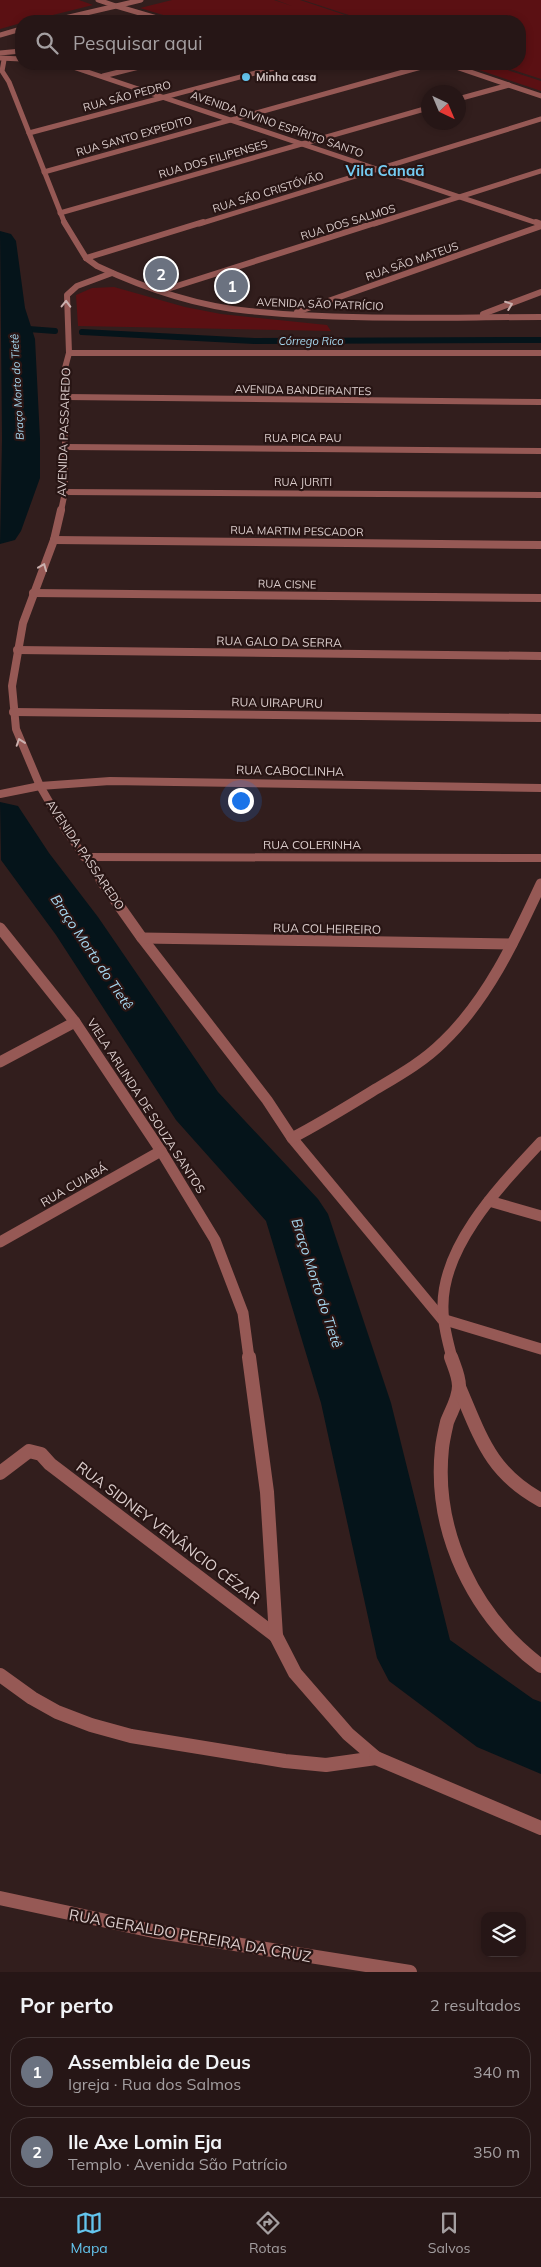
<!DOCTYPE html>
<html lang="pt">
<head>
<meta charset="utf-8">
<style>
	body { margin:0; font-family:Mulish,sans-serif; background:#2e1f1f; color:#f1f3f6 }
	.controls { position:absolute; right:15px; bottom:15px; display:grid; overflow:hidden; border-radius:10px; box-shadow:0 2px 8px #0003 }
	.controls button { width:45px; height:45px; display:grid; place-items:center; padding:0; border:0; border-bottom:1px solid #423535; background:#261616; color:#f1f3f6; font:25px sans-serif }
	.compass { position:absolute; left:421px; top:85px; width:45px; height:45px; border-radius:50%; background:#261616; box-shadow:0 2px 8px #0003; rotate:136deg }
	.you { position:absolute; left:240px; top:800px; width:18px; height:18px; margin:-12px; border:4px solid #fff; border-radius:50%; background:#1a73e8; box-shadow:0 0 0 8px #1a73e833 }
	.badge { display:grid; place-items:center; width:32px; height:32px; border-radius:50%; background:#64c5ee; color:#fff; font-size:16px; font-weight:700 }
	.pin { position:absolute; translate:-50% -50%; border:2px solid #fff; box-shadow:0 1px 5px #0006 }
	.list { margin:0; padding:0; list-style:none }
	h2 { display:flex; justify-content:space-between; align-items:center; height:65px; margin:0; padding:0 20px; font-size:21px }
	h2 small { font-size:16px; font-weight:400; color:#a49fa1 }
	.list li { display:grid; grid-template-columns:32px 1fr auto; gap:15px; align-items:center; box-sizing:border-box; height:70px; margin:0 10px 10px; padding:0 10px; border:1px solid #423535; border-radius:20px }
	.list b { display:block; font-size:19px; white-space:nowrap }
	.list p { margin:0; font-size:16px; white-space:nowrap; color:#a49fa1 }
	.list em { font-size:16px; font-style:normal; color:#a49fa1 }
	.icon { flex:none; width:28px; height:28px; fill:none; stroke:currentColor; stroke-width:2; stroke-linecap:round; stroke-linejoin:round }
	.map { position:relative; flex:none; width:541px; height:1972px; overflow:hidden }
	.search { position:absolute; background:#261616; box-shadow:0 2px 8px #0003; left:15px; right:15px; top:15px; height:55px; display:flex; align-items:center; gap:12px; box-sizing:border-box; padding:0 18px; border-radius:20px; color:#a49fa1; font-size:19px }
	.sheet { height:225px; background:#261616 }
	nav { display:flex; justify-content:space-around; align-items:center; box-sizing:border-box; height:70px; border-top:1px solid #423535; background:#261616; font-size:14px; color:#a49fa1 }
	nav a { display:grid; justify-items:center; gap:2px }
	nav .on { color:#64c5ee }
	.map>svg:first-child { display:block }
</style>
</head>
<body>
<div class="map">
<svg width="541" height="1972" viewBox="0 0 541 1972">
	<rect width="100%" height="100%" fill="#321e1d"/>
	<!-- green -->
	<g fill="#5b1013">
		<polygon points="0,0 79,0 93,5 29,21 21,21 21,23 0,29"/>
		<polygon points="172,0 274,0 292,6 276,0 300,0 363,21 338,21 324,16 305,21 183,21 140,8"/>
		<polygon points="303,0 541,0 541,79 495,64 520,64 520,21 367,21"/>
		<polygon points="462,64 489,64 541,81 541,91"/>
		<polygon points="114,287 185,307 221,314 327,325 331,331 78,326 76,295 92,288"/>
	</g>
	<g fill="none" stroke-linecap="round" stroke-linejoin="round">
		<!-- stream -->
		<g stroke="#05141a" stroke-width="6">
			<polyline points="15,328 55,331"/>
			<polyline points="82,332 254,341 541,340"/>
		</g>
		<!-- river -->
		<g fill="#05141a" fill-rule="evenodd">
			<polygon points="0,231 11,234 16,241 25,308 35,339 40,439 40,478 21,531 15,540 0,544 2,439"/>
			<polygon points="0,802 18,806 49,853 98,917 218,1092 318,1199 328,1214 391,1403 450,1640 533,1699 541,1702 541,1774 477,1747 389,1681 377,1658 321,1403 266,1221 176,1120 56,935 1,860"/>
		</g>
		<!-- minor-far4 -->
		<g stroke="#965955" stroke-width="5">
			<polyline points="52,21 116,6 167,21"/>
			<polyline points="0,35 21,29"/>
			<polyline points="0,53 21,51"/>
			<polyline points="0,58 21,59"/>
			<polyline points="4,60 2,71 9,82 65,224"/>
			<polyline points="64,64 540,224"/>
			<polyline points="447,64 541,96"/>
			<polyline points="103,76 151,64"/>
			<polyline points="458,99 509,85"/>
			<polyline points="29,133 289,64"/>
			<polyline points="44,172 432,64"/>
			<polyline points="60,213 428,108"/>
			<polyline points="199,224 541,119"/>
			<polyline points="374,224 541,171"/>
		</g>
		<!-- minor-far3 -->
		<g stroke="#965955" stroke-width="6">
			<path d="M64 222 86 258 97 266C144 288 197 306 249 311 346 321 444 317 541 317"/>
			<polyline points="536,222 541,224"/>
			<polyline points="86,258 203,222"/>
			<polyline points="161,291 378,222"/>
			<polyline points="297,312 541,226"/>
			<polyline points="483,314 541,292"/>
			<polyline points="69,353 541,353"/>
			<polyline points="66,397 541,402"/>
			<polyline points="66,447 541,451"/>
			<polyline points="65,492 541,495"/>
			<polyline points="61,511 65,492 65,368 69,353 67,295 77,286 112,273"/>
		</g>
		<!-- minor-far2 -->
		<g stroke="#965955" stroke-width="8">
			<polyline points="61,510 54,540 23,623 12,686 16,729 40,786 66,831 102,881"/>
			<polyline points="54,540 541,545"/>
			<polyline points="33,593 541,598"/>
			<polyline points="17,650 541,656"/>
			<polyline points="13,712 541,718"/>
			<polyline points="0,794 40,786 110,781 541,788"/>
			<polyline points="84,857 541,858"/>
		</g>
		<!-- minor-far1 -->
		<g stroke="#965955" stroke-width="11">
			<polyline points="101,880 142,938 267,1100 292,1138 442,1319"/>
			<polyline points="0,928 75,1022 161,1151 215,1240 243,1313 249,1358"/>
			<polyline points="142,938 512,944"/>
			<polyline points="0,1062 75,1022"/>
			<path d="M292 1138C319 1124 345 1108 371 1092 396 1077 422 1063 443 1042 488 999 515 940 541 884"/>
			<polyline points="489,1201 541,1216"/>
			<polyline points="0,1242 161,1151"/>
			<polyline points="442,1319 541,1349"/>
			<path d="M452 1358C448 1342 443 1326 443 1309 441 1246 501 1185 541 1142"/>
		</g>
		<!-- minor -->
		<g stroke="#965955" stroke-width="14">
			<path d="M451 1357C454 1366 459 1376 459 1386 459 1399 451 1411 447 1422 445 1431 443 1439 442 1448 433 1532 474 1616 541 1666"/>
			<path d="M459 1387C481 1438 490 1472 541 1500"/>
			<polyline points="0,1473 29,1451 41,1454 50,1464 276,1636"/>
			<polyline points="0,1675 32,1698 57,1712 91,1725 131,1736 285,1761 326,1765 376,1758 348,1734 295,1673 276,1636 267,1492 249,1357"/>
			<polyline points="376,1758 541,1828"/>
			<polyline points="0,1898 153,1931 410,1972"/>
		</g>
		<!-- tertiary -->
		<polyline stroke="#965955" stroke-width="5" points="98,0 116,6 141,0"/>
	</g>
	<!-- one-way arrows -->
	<defs><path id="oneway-chevron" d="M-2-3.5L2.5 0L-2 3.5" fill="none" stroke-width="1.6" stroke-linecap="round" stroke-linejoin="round" transform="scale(1.25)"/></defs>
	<g stroke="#cab0ae">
		<use href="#oneway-chevron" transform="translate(66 304) rotate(-89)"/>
		<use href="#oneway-chevron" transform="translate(509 305) rotate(-21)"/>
		<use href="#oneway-chevron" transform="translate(43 567) rotate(-68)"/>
		<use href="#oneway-chevron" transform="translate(20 742) rotate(-109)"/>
	</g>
	<!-- markers -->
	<circle fill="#64c5ee" stroke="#281514" stroke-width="2" cx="246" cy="77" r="5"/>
	<g text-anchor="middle" stroke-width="4.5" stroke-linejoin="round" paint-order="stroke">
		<!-- far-poi labels -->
		<g font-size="11" font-weight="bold" fill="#dbcdcc" stroke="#281514" text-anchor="start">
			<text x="256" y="81">Minha casa</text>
		</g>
		<!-- far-street labels -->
		<g font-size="11" fill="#dbcdcc" stroke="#281514">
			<text transform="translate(127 96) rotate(-15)" y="4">RUA SÃO PEDRO</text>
			<text transform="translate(277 124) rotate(19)" y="4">AVENIDA DIVINO ESPÍRITO SANTO</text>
			<text transform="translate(134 136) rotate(-16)" y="4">RUA SANTO EXPEDITO</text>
			<text transform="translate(213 159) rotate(-16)" y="4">RUA DOS FILIPENSES</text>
			<text transform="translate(268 192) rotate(-17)" y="4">RUA SÃO CRISTÓVÃO</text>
			<text transform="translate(348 222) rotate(-17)" y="4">RUA DOS SALMOS</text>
			<text transform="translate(412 261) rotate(-19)" y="4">RUA SÃO MATEUS</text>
			<text transform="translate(320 304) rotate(2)" y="4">AVENIDA SÃO PATRÍCIO</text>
			<text transform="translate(303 390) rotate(1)" y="4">AVENIDA BANDEIRANTES</text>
			<text x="303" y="442">RUA PICA PAU</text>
			<text x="303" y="486">RUA JURITI</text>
			<text transform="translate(297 531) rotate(1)" y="4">RUA MARTIM PESCADOR</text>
			<text transform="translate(287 584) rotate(1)" y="4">RUA CISNE</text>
		</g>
		<!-- far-water labels -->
		<g font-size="11" font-style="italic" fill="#a6d8f0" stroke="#281514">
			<text x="311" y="345">Córrego Rico</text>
			<text transform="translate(17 387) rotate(-93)" y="4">Braço Morto do Tietê</text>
		</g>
		<!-- street labels -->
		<g font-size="12" fill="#dbcdcc" stroke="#281514">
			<text transform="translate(64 432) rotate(-88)" y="4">AVENIDA PASSAREDO</text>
			<text transform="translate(279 642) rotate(1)" y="4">RUA GALO DA SERRA</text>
			<text transform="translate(277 703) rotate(1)" y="4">RUA UIRAPURU</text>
			<text transform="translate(290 771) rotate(1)" y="4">RUA CABOCLINHA</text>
			<text x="312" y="849">RUA COLERINHA</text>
			<text transform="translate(85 855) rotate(56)" y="4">AVENIDA PASSAREDO</text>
			<text transform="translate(327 929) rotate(1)" y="4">RUA COLHEIREIRO</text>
			<text transform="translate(146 1106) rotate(57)" y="4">VIELA ARLINDA DE SOUZA SANTOS</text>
			<text transform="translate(74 1185) rotate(-30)" y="4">RUA CUIABÁ</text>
		</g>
		<!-- water labels -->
		<g font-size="14" font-style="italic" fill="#a6d8f0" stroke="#281514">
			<text transform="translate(92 952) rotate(56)" y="5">Braço Morto do Tietê</text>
			<text transform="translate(317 1283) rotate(72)" y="5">Braço Morto do Tietê</text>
		</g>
		<!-- far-district labels -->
		<g font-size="15" font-weight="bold" fill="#74cbf2" stroke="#281514">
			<text x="385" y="176">Vila Canaã</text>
		</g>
		<!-- near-street labels -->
		<g font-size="15" fill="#dbcdcc" stroke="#281514">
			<text transform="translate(168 1533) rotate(37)" y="5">RUA SIDNEY VENÂNCIO CÉZAR</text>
			<text transform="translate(190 1936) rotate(10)" y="5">RUA GERALDO PEREIRA DA CRUZ</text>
		</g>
	</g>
</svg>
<div class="controls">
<button><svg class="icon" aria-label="layers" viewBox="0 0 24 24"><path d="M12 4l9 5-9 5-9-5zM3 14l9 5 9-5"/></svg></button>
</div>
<svg class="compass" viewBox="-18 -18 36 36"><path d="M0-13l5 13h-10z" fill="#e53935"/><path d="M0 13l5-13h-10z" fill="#a49fa1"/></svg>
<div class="you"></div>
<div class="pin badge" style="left:232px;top:286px;background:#6b7280">1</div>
<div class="pin badge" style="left:161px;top:274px;background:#6b7280">2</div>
<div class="search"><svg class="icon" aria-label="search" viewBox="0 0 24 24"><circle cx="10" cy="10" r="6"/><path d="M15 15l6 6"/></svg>Pesquisar aqui</div>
</div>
<section class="sheet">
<h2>Por perto<small>2 resultados</small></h2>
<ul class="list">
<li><span class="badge" style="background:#6b7280">1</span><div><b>Assembleia de Deus</b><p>Igreja · Rua dos Salmos</p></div><em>340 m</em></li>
<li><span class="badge" style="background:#6b7280">2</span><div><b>Ile Axe Lomin Eja</b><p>Templo · Avenida São Patrício</p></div><em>350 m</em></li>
</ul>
</section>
<nav>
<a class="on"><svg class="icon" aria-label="map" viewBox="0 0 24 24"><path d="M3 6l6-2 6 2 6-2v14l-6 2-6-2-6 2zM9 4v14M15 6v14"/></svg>Mapa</a>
<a><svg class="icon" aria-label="directions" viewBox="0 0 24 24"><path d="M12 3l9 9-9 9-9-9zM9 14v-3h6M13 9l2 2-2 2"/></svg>Rotas</a>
<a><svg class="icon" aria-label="saved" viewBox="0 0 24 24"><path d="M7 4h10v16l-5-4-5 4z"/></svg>Salvos</a>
</nav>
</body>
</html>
